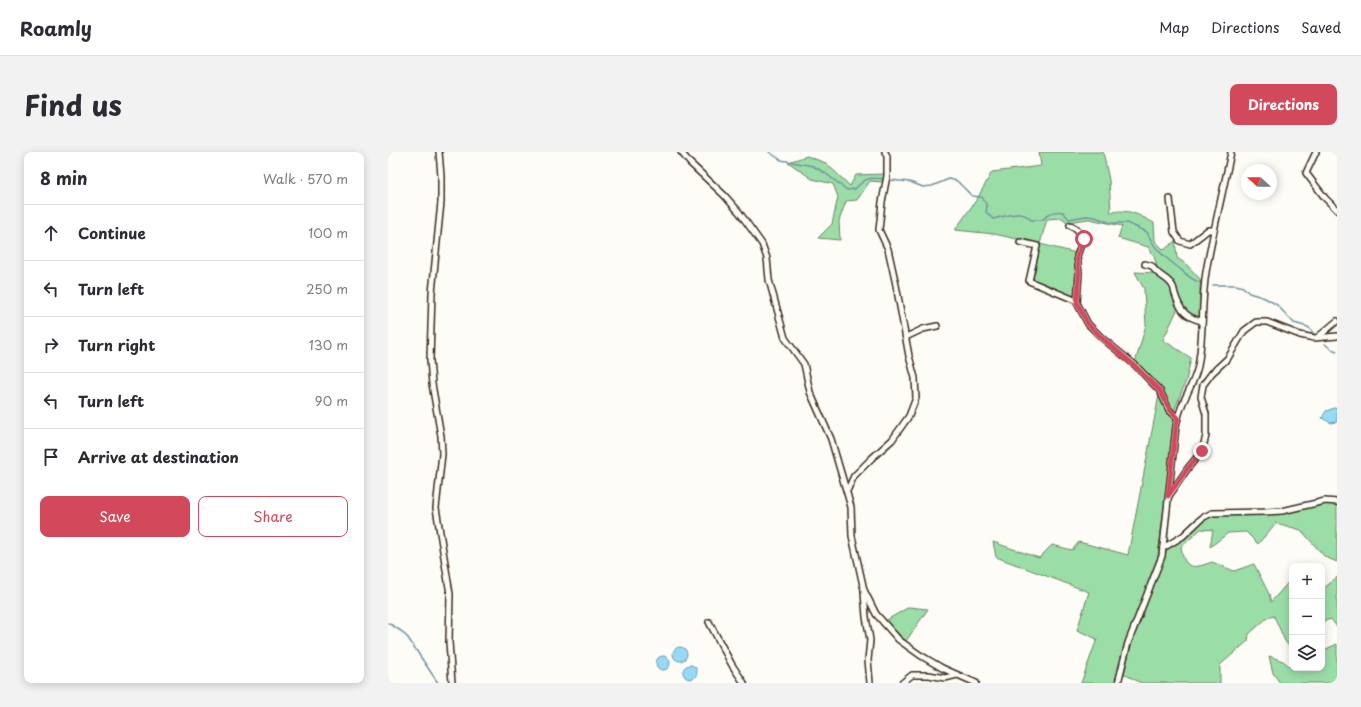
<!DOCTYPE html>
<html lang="en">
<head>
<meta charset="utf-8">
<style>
	body { margin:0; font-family:"Playpen Sans",sans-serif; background:#f2f2f3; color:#2b2b33 }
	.controls { position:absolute; right:12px; bottom:12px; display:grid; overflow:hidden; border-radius:8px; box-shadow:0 2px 10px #0003 }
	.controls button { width:36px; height:36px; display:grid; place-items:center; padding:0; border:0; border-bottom:1px solid #e1e1e2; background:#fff; color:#2b2b33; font:20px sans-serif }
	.compass { position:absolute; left:853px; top:12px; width:36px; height:36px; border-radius:50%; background:#fff; box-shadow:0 2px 10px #0003; rotate:291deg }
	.stop { position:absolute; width:12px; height:12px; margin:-9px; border:3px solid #d1495b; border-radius:50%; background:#fff }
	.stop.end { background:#d1495b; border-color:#fff; box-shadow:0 1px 4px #0008 }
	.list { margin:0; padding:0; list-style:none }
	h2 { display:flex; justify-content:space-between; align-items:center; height:52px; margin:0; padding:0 16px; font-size:17px }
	h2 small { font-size:13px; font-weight:400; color:#7c7c81 }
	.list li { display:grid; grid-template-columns:26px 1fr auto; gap:12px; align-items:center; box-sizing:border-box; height:56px; padding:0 16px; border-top:1px solid #e1e1e2 }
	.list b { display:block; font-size:15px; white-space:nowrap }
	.list em { font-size:13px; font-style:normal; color:#7c7c81 }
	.actions { display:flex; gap:8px; padding:12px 16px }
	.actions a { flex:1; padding:9px 0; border:1px solid #d1495b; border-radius:8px; text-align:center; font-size:14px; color:#d1495b }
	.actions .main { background:#d1495b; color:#fff }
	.icon { flex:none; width:22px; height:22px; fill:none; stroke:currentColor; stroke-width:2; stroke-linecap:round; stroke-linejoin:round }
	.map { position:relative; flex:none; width:949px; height:531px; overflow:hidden; border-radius:8px }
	header { display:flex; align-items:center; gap:24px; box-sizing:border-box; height:56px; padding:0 20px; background:#fff; border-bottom:1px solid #e1e1e2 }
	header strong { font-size:19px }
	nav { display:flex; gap:22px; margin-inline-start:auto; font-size:14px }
	.intro { display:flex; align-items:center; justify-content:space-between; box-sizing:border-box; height:96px; padding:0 24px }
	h1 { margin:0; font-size:28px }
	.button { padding:10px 18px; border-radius:8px; background:#d1495b; color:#fff; font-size:14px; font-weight:700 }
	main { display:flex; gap:24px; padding:0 24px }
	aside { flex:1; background:#fff; border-radius:8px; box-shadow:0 2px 10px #0003 }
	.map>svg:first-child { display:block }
</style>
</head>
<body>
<header>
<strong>Roamly</strong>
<nav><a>Map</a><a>Directions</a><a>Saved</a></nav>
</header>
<div class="intro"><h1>Find us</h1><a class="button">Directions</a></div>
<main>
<aside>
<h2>8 min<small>Walk · 570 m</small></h2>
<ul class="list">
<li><svg class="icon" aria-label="ahead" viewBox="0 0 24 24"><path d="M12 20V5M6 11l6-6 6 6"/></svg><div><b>Continue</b></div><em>100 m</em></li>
<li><svg class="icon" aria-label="left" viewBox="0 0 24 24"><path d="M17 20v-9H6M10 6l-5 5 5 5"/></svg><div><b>Turn left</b></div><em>250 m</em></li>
<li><svg class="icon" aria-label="right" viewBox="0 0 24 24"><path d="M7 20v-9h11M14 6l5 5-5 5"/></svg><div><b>Turn right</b></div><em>130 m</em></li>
<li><svg class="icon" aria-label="left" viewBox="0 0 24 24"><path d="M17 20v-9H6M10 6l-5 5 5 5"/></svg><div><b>Turn left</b></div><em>90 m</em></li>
<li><svg class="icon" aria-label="arrive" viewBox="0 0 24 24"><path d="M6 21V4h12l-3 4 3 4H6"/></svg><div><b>Arrive at destination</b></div></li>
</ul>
<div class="actions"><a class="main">Save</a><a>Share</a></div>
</aside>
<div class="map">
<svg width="949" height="531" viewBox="0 0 949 531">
	<rect width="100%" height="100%" fill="#fdfcf7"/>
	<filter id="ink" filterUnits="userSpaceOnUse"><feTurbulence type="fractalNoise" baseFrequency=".025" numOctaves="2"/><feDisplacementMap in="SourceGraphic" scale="8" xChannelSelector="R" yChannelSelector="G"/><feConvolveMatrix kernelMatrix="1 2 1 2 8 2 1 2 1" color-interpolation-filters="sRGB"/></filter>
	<g filter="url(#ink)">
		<!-- green -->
		<g fill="#9bdda7" stroke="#6b8462">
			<path d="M651 0H715L721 28 723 61C738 55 753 64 766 71L767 89 776 98 787 89 789 106 798 112 813 128 812 135V166L804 165 797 159 789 141 771 121 766 104 760 95 730 86 734 74 701 67 679 70 674 66 659 67 652 92 688 101 690 120 688 147 642 128 652 92 606 82 567 78 589 47 604 20 653 14Z"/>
			<polygon points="419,4 438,11 462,34 468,23 496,22 495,30 482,29 469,48 458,49 451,69 452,88 430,86 444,72 450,45 445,32 424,27 400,10"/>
			<polygon points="747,120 767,121 783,133 791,154 775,188 803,206 798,229 786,259 782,256 773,237 747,211 758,173 756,137"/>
			<polygon points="771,243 780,259 787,267 770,404 737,493 728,531 693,531 709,487 689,478 701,440 608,405 605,390 651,406 664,393 684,398 691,390 740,403"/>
			<path d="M936 351 949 352V410L937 405 913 378 888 371 870 392 858 380 840 381 822 395 825 378 813 377 793 395C796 418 805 417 824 410L846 419 866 412 881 442 883 450 904 426V498L897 489 886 464 879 466 861 482 860 489 832 513V531H753L736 522 742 497 779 394 814 368 824 363 870 362Z"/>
			<polygon points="949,425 949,475 943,467 934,470 934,438"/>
			<polygon points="521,455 540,457 518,489 497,469"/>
			<polygon points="949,492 949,531 892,531 885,521 881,504 895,509 905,517 905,516 934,516 934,499"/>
		</g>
		<!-- water -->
		<g fill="#95dbf7" stroke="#7194a0">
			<polygon points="949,255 949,270 943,271 934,266 938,259"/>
			<circle cx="292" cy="502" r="7"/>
			<circle cx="275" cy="511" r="7"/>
			<circle cx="302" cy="520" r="7"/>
		</g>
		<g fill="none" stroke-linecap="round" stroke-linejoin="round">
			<!-- stream -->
			<g stroke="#7194a0" stroke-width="1.5">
				<path d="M381 0 393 8 425 14 437 21 459 38 467 37C477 26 481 25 496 27"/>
				<path d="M502 28 522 30 535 35 544 34 561 27 569 29 584 44 594 45 599 54 598 60 605 67C616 65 635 56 643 68H654C660 62 666 58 675 60L681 67 698 64 707 65 723 71H739L759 80C767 99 777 105 792 117 800 124 803 127 813 131"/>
				<polyline points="825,133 848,133 855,135 861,141 877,146 889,153 906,171 920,175 927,183"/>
				<polyline points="937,192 943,197 949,199"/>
				<polyline points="0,471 13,479 20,486 50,531"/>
			</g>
			<!-- minor casing -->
			<g stroke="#3b2a1e" stroke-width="8">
				<g id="minor">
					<polyline points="51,0 53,24 53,50 44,141 42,208 44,232 53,284 54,302 48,356 62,442 61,490 64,531"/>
					<polyline points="293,0 302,11 336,43 351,60 374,92 379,106 381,128 397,186 416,212 422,240 443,287 463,355 464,384 476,438 488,462 511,488 532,503 554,516 588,531"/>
					<polyline points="928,0 918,21 937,46 949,58"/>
					<polyline points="782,47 786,80 792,89 802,92 820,78 826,78"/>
					<polyline points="682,73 689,77 695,87 689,104 691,121 689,151 700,172 714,186 747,213 772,239 781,258 790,266"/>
					<polyline points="632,90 649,94 641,129 689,149"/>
					<path d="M757 112 764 114C768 123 779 125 784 133 786 135 786 139 787 142 792 158 798 166 814 169"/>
					<polyline points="518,185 535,177 549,174"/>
					<polyline points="930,185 949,169"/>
					<polyline points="459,339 466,324 484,306 504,288 521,264 528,246 527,226 521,204 508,133 500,97 491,78 494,50 499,24 499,4 497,0"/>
					<polyline points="781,344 800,316 814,299 818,284 818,262 813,245 815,233 824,221 840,206 856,179 868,170 879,170 912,183 926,186 949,184"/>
					<polyline points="775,396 795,384 814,366 824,361 877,360 894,359 937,349 949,350"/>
					<polyline points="476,441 478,465 482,488 480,508 482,531"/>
					<polyline points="321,470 344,513 356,531"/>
					<polyline points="514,531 524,523 541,523 557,526 569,523"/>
					<path d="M730 531 740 491 774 404 788 274C789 268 791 262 793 256 798 242 807 229 810 214 816 183 813 151 818 120 825 79 835 40 843 0"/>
				</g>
			</g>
			<!-- minor -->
			<use href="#minor" stroke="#fdfcf7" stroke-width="5"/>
		</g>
	</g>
	<g fill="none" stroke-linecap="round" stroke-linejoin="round" filter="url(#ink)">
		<!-- route -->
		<polyline stroke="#d1495b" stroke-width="5" points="696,87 689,104 691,121 689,151 700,172 714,186 747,214 772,239 782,258 790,266 788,274 780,344 800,316 814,299"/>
	</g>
</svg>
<div class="controls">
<button>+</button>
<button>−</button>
<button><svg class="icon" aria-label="layers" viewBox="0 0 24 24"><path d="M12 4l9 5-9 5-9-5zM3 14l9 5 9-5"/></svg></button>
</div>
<svg class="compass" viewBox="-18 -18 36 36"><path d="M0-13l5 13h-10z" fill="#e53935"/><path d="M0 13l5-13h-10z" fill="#7c7c81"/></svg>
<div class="stop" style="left:696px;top:87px"></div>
<div class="stop end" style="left:814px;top:299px"></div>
</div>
</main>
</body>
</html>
